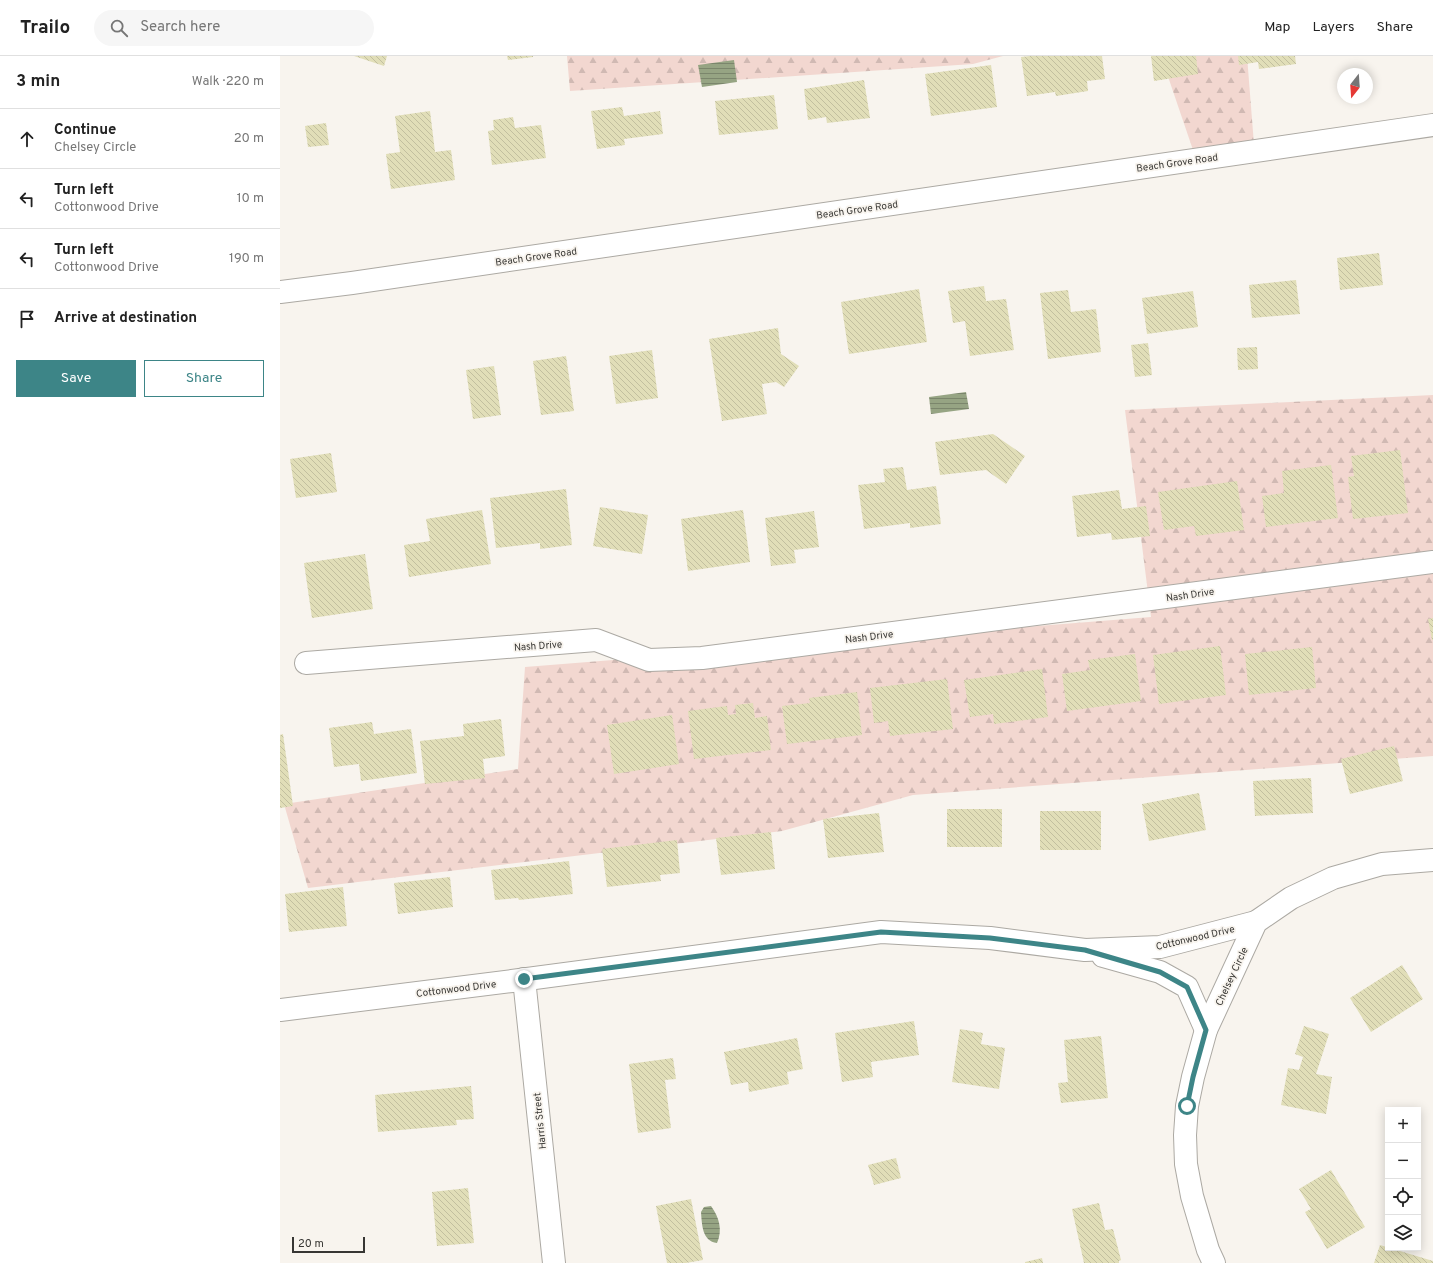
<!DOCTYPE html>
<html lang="en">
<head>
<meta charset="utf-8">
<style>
	body { margin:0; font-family:Overpass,sans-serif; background:#f6f6f6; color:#222 }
	.controls { position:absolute; right:12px; bottom:12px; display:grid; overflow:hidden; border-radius:0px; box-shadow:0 2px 10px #0003 }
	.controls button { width:36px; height:36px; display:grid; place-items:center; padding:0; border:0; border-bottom:1px solid #e0e0e0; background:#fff; color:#222; font:20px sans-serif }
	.compass { position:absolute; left:1057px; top:12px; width:36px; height:36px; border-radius:50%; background:#fff; box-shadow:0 2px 10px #0003; rotate:197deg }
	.scale { position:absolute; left:12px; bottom:10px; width:73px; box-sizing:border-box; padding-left:4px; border:2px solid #373633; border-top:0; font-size:11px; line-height:14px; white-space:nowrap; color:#373633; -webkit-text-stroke:3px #f8f4ee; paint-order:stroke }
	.stop { position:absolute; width:12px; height:12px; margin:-9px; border:3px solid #3d8587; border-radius:50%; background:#fff }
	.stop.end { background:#3d8587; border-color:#fff; box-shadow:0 1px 4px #0008 }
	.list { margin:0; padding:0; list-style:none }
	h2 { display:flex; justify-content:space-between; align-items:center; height:52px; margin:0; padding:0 16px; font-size:17px }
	h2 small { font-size:13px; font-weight:400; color:#767676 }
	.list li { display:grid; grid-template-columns:26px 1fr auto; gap:12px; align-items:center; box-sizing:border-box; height:60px; padding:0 16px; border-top:1px solid #e0e0e0 }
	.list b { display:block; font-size:15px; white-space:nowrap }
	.list p { margin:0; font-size:13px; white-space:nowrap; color:#767676 }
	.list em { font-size:13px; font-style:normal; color:#767676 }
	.actions { display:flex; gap:8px; padding:12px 16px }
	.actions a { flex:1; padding:9px 0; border:1px solid #3d8587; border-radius:0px; text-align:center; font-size:14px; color:#3d8587 }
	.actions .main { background:#3d8587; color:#fff }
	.icon { flex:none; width:22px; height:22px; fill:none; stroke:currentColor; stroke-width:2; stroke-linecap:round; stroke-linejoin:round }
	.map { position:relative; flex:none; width:1153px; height:1207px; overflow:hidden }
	header { display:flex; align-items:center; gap:24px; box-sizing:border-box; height:56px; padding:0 20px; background:#fff; border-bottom:1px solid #e0e0e0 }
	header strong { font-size:19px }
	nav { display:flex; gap:22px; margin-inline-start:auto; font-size:14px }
	.search { width:280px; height:36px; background:#f6f6f6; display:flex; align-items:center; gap:10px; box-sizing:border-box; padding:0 14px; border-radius:22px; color:#767676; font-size:15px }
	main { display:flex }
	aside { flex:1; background:#fff }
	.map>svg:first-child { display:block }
</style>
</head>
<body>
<header>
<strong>Trailo</strong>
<div class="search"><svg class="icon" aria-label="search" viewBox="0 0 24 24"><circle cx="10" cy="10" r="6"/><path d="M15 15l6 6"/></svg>Search here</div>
<nav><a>Map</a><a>Layers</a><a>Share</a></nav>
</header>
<main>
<aside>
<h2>3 min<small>Walk · 220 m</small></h2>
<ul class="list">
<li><svg class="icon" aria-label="ahead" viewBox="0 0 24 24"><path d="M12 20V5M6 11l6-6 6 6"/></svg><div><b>Continue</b><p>Chelsey Circle</p></div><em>20 m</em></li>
<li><svg class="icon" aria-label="left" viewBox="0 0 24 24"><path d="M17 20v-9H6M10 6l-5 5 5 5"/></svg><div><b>Turn left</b><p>Cottonwood Drive</p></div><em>10 m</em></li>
<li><svg class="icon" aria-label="left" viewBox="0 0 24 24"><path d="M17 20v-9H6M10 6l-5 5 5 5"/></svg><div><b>Turn left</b><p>Cottonwood Drive</p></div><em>190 m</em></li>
<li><svg class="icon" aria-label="arrive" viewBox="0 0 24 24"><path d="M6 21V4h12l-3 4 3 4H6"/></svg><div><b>Arrive at destination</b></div></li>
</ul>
<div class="actions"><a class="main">Save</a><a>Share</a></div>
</aside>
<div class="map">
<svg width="1153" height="1207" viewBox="0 0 1153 1207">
	<defs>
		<pattern id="forest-firs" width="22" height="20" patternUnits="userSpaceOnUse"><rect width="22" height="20" fill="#f2d7d0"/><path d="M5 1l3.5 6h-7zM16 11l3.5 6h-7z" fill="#d0b9b3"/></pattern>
		<pattern id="water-rules" width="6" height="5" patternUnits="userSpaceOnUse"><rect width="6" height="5" fill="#96a483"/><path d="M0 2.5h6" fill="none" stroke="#7b866c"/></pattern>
		<pattern id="building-back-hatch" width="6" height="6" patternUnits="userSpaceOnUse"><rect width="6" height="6" fill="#e1deb8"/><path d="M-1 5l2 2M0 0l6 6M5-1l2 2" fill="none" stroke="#c2bf9f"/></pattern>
	</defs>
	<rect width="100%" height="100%" fill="#f8f4ee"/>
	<!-- forest -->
	<g fill="url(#forest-firs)">
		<polygon points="287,0 723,0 693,8 290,35"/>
		<polygon points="881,0 967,0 975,101 913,94"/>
		<polygon points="1153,339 1153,700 633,739 502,775 28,832 4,748 238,713 245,611 871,561 845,354"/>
	</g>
	<!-- water -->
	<g fill="url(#water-rules)">
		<polygon points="454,4 457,26 422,31 418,9"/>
		<polygon points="686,336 689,353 651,358 649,341"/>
		<path d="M431 1150C439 1161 443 1174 437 1187 422 1185 422 1169 421 1156L424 1151Z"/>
	</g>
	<!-- building -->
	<g fill="url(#building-back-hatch)">
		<polygon points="74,0 107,0 104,10"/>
		<polygon points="227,0 253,0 253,1 228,4"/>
		<polygon points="750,0 822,0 825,23 807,25 808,35 776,40 775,36 747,40 741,1"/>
		<polygon points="871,0 916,0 918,18 874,25"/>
		<polygon points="958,0 1015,0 1016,8 979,13 978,6 959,9"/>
		<polygon points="711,9 717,51 651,60 645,18"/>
		<polygon points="584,24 590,62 547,67 546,61 528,64 524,33"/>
		<polygon points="494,39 498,73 439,79 435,45"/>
		<polygon points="342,51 344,60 380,55 383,78 344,83 345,89 317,93 311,55"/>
		<polygon points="150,55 155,96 171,94 175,124 111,133 106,98 120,96 115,60"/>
		<polygon points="233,61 235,72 261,69 266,102 212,109 208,75 214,74 213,64"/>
		<polygon points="46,67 49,89 28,91 25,70"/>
		<polygon points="1099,197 1103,229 1060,234 1057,202"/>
		<polygon points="1016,224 1020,258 972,262 969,229"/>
		<polygon points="704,230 706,245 726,243 734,294 690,300 685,265 673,267 668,235"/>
		<polygon points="639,233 647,286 569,298 561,246"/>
		<polygon points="788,234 791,256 816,253 821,296 768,303 760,237"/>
		<polygon points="913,235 918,271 867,278 862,242"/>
		<polygon points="498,272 501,298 519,310 504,331 496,326 482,328 487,358 442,365 429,283"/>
		<polygon points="868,287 872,319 855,321 851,289"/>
		<polygon points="977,291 978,313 958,314 957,292"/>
		<polygon points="372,294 378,342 336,348 329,300"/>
		<polygon points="286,300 294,355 261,359 253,305"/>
		<polygon points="214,310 221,359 193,363 186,314"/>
		<polygon points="713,378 745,400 726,428 706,414 660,419 655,386"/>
		<polygon points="1120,394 1128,457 1073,463 1068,421 1074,420 1071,400"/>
		<polygon points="51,397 57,436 16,442 10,403"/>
		<polygon points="1051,409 1058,462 986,471 982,440 1004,437 1002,415"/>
		<polygon points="623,411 627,434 656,430 661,468 630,472 630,467 584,473 578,429 605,426 603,413"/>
		<polygon points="957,425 964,474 916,480 914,470 884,474 878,436"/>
		<polygon points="286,433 292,489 260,493 260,487 216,492 210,442"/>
		<polygon points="839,434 842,453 866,450 870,480 832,484 831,477 797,481 792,440"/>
		<polygon points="320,451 368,459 362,498 313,490"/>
		<polygon points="202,454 211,508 129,521 124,489 150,485 146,463"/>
		<polygon points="463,454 470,506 408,515 401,463"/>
		<polygon points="534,455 539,491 514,494 516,507 491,510 485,462"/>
		<polygon points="85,498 93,553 32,562 24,507"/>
		<polygon points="1153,562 1153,584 1152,584 1148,563"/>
		<polygon points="940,590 946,639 879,648 873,599"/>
		<polygon points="1032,591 1036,632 969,639 965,598"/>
		<polygon points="855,598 861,645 787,655 782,618 810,614 808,604"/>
		<polygon points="762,613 768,661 714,668 713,658 690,661 684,624"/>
		<polygon points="667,623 673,673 610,680 608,665 594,667 590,632"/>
		<polygon points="577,636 582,679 507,688 502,650 530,647 529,642"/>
		<polygon points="473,647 475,662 487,660 491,694 414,703 408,655 447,650 448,659 456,658 455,649"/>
		<polygon points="392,659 399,708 334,718 327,669"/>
		<polygon points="221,663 225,700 203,703 205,722 145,728 140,685 184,680 183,668"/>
		<polygon points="92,666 94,678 131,673 137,717 81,725 79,708 54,711 49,672"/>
		<polygon points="3,678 13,750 0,752 0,679"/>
		<polygon points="1114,690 1123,725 1070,738 1061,703"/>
		<polygon points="1031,722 1033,757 975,760 973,725"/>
		<polygon points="919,737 926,774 869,785 862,748"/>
		<rect x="667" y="753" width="55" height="38"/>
		<rect x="760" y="755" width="61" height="39"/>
		<polygon points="599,757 604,796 548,802 543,763"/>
		<polygon points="491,776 495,813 441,819 436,782"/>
		<polygon points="397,784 400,817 380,819 381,825 327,831 322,793"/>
		<polygon points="289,805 293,838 239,844 238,842 215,844 211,814"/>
		<polygon points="170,821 173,851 118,858 114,827"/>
		<polygon points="63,831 67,870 9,876 5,838"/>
		<polygon points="1122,909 1143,943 1091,976 1070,942"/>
		<polygon points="634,965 639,999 591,1006 593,1021 562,1026 555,977"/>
		<polygon points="1024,970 1049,978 1036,1018 1052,1021 1046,1058 1001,1049 1008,1012 1019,1014 1023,1001 1015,998"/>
		<polygon points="680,973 703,977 701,988 725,992 719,1033 672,1026"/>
		<polygon points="821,980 828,1042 781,1047 778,1027 788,1026 784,984"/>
		<polygon points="517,982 523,1013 507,1016 509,1028 469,1036 468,1026 451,1029 444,996"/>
		<polygon points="393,1002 396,1023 385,1024 391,1072 358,1077 349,1008"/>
		<polygon points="191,1030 194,1063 176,1064 177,1069 98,1076 95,1039"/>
		<polygon points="616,1102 621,1122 594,1129 588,1109"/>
		<polygon points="1051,1114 1085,1171 1047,1193 1025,1156 1031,1153 1019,1133"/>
		<polygon points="188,1132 194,1187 157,1190 152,1136"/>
		<polygon points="411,1143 423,1204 406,1207 387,1207 376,1150"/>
		<polygon points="819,1147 825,1174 833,1173 841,1204 839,1205 839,1207 804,1207 792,1153"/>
		<polygon points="1100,1189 1153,1205 1153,1207 1094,1207"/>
		<polygon points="762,1202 763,1207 745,1207 745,1206"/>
	</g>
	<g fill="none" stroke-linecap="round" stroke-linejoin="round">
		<!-- minor casing -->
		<g stroke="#aca9a3" stroke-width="24">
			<g id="minor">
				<polyline points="26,607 316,584 369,604 422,602 1153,506"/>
				<polyline points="823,900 880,916 907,931 926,974"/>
				<polyline points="244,923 274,1207"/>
				<polyline points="0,954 232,925 601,876 710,882 805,894 880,891 976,866"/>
				<polyline points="934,1207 928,1194 912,1140 906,1108 905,1079 907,1050 913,1021 926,974 976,866 1011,842 1053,822 1102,808 1153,804"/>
			</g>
		</g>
		<!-- tertiary casing -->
		<g stroke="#aca9a3" stroke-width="24">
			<polyline id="tertiary" points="0,236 72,227 1153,69"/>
		</g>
		<!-- minor -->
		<use href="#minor" stroke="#fff" stroke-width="22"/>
		<!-- tertiary -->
		<use href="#tertiary" stroke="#fff" stroke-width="22"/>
	</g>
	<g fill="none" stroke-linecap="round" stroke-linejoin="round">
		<!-- route -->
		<polyline stroke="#3d8587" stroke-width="5" points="244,923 601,876 710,882 805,894 880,916 907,931 926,974 913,1021 907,1050"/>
	</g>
	<g text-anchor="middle" stroke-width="3.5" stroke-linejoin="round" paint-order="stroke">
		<!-- street labels -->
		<g font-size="10" fill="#373633" stroke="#f8f4ee">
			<text transform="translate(897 106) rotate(-8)" y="4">Beach Grove Road</text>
			<text transform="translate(577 153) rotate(-8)" y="4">Beach Grove Road</text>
			<text transform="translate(256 200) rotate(-8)" y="4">Beach Grove Road</text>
			<text transform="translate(910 538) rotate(-8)" y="4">Nash Drive</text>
			<text transform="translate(589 580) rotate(-7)" y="4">Nash Drive</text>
			<text transform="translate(258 589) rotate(-4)" y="4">Nash Drive</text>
			<text transform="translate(915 881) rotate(-13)" y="4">Cottonwood Drive</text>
			<text transform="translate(951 920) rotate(-65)" y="4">Chelsey Circle</text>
			<text transform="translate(176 932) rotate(-7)" y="4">Cottonwood Drive</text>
			<text transform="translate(259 1065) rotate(-96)" y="4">Harris Street</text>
		</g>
	</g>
</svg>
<div class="controls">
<button>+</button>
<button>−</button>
<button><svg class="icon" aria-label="locate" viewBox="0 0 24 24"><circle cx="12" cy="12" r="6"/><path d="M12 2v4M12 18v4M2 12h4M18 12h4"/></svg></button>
<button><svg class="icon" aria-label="layers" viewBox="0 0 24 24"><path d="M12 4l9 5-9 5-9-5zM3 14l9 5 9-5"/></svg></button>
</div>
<svg class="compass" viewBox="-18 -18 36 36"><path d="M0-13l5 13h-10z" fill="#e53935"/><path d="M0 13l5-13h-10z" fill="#767676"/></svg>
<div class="scale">20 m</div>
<div class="stop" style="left:907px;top:1050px"></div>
<div class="stop end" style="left:244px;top:923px"></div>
</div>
</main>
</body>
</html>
